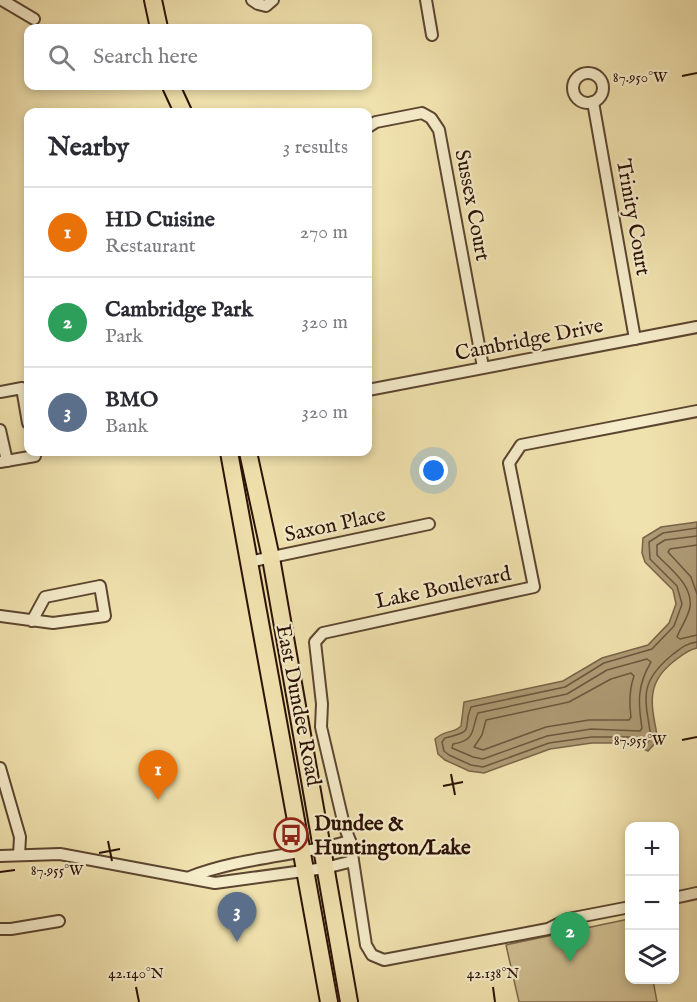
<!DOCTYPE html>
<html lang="en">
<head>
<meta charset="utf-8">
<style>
	body { margin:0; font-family:"IM FELL English",serif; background:#f2f2f3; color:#2b2b33 }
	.controls { position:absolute; right:18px; bottom:18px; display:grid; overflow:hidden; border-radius:12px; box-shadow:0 3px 9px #0003 }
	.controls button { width:54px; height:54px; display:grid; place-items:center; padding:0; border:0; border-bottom:2px solid #e1e1e2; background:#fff; color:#2b2b33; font:30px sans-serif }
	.you { position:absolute; left:434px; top:471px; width:21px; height:21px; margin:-15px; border:4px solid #fff; border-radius:50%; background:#1a73e8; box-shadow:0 0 0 9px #1a73e833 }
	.badge { display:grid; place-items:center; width:39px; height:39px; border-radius:50%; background:#1a73e8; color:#fff; font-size:20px; font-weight:700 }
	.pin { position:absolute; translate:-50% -50px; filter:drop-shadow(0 2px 3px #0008) }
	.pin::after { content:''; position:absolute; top:32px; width:21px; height:18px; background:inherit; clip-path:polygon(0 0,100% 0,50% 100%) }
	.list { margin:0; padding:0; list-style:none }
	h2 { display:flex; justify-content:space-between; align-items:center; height:78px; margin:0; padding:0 24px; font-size:26px }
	h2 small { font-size:20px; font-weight:400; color:#7c7c81 }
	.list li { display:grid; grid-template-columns:39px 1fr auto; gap:18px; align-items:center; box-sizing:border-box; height:90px; padding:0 24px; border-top:2px solid #e1e1e2 }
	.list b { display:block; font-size:22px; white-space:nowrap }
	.list p { margin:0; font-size:20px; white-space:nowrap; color:#7c7c81 }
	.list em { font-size:20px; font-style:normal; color:#7c7c81 }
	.icon { flex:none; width:33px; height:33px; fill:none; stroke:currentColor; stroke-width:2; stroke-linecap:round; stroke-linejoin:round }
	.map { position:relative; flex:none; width:697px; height:1002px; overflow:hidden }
	.search { position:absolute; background:#fff; box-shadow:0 3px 9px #0003; left:24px; top:24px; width:348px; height:66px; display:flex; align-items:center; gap:15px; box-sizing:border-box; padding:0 21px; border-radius:12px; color:#7c7c81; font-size:22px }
	.panel { position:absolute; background:#fff; box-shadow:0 3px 9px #0003; left:24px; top:108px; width:348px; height:348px; border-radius:12px }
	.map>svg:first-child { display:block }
</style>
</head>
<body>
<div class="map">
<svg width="697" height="1002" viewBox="0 0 697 1002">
	<rect width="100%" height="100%" fill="#f0e2ae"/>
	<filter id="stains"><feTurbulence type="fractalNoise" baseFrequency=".00333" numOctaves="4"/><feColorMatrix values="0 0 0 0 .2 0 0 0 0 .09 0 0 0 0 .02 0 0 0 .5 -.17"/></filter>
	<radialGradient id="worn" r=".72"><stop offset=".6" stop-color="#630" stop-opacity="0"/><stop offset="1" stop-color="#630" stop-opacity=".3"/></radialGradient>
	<!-- green -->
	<polygon fill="#cfbe91" stroke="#7d684c" stroke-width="1.5" points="629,919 630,980 653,980 657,1002 519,1002 506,945"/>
	<!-- water -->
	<path fill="#ad9b75" stroke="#796449" stroke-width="1.5" d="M697 522V648C687 650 681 656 673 662 644 685 652 707 658 740L648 751 631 743H592L550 749 484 773 469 771 445 760 438 754 435 739C446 729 453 734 461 726L464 702 563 681 602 658 648 645 669 623 676 604 673 590 645 562 642 553 643 538 661 527Z"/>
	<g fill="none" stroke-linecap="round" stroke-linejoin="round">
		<!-- shore -->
		<g stroke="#6c563e" stroke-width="1.5">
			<path d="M697 528 663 533 649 542 650 559 677 586 682 604 674 626 652 649 604 663 565 687 471 707C461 730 478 730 445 738L442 742 444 751 449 755 471 765 483 767 549 743 592 737H632L647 743 651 737C645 698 638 683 672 655 680 649 686 643 697 642"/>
			<path d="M697 536 665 540 657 545V555C670 569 693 585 690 607 688 618 680 628 677 637L680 639 697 635"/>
			<polyline points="697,545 670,549 668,552 691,577 697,594"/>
			<path d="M647 659 651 662C637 685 638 703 642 728L640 731 591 729 547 736 483 759 473 757 452 748 453 744C477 740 471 729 478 713L567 694 607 670Z"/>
			<path d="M631 673 634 676C629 690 629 702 631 717L629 720H589L546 727 483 750 474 747 482 735 486 720 569 702 611 679Z"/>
		</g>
		<!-- minor casing -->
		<g stroke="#5c4530" stroke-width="14">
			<g id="minor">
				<polyline points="2,0 34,19"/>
				<polyline points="252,0 258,4 266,6 273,0"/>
				<polyline points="426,0 432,35"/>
				<circle cx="588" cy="88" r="15"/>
				<polyline points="593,102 635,339"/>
				<polyline points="368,127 376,122 422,113 431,118 439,130 483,367"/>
				<polyline points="368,390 697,327"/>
				<polyline points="0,392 22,388 28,423"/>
				<polyline points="0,430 7,461"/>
				<polyline points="0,462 35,456 34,452"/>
				<polyline points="249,562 429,524"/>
				<polyline points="0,616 53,623 105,616 100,586 45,597 32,621"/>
				<polyline points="0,768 20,837 19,855"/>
				<polyline points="0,856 60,854 215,883 325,868 353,861"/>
				<path d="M190 877C241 857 298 856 350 841"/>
				<polyline points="674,898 697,893"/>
				<polyline points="630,907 568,919 548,929 384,960 372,955 366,945 350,841 344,825 321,727 322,704 315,642 323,633 534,587 509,463 521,445 697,411"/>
				<polyline points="0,929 11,929 59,921"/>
			</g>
		</g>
		<!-- primary casing -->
		<g stroke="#2b1106" stroke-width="20">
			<g id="primary">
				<polyline points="153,0 159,28"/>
				<polyline points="171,86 183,112"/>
				<polyline points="229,452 329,1002"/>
				<polyline points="248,452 271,558 349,1002"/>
			</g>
		</g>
		<!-- minor -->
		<use href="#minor" stroke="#f5ecca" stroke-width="10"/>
		<!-- primary -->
		<use href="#primary" stroke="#f0e2ae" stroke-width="16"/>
	</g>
	<!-- ticks -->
	<path fill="none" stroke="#2b1106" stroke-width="2" d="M682 76 697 73M682 740 697 737M451 774 455 795M443 786 463 782M108 841 112 861M99 853 120 849M0 872 15 870M136 987 139 1002M493 987 495 1002"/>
	<!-- icons -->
	<defs>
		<g id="bus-ring" transform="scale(1.725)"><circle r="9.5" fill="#f5ecca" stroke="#8f2418" stroke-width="1.5"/><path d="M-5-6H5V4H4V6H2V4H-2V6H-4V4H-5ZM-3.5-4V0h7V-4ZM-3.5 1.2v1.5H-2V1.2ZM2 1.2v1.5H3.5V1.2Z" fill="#8f2418"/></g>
	</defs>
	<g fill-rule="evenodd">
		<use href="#bus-ring" x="291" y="835"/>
	</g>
	<g text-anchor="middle" stroke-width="4.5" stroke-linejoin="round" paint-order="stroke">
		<!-- street labels -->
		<g font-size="21" fill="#2b1106" stroke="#f5ecca">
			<text transform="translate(473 205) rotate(79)" y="7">Sussex Court</text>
			<text transform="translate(634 217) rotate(80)" y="7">Trinity Court</text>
			<text transform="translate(529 339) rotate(-11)" y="7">Cambridge Drive</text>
			<text transform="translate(335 524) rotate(-12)" y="7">Saxon Place</text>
			<text transform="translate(443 587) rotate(-12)" y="7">Lake Boulevard</text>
			<text transform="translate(299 705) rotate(79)" y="7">East Dundee Road</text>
		</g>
		<!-- poi labels -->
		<g font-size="21" font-weight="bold" fill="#2b1106" stroke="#f5ecca" text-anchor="start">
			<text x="314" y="830">Dundee &amp;<tspan x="314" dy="24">Huntington/Lake</tspan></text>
		</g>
	</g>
	<g font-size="15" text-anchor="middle" fill="#2b1106" stroke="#f5ecca" stroke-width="4.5" stroke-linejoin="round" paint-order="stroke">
		<text x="640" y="82">87.950°W</text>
		<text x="640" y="745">87.955°W</text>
		<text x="57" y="875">87.955°W</text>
		<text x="136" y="978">42.140°N</text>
		<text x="493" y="978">42.138°N</text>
	</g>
	<rect width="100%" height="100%" filter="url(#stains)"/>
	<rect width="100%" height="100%" fill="url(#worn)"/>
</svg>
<div class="controls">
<button>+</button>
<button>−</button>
<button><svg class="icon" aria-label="layers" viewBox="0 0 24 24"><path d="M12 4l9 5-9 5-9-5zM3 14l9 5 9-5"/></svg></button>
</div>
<div class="you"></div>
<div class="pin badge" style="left:158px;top:800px;background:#e8710a">1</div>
<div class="pin badge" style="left:570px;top:962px;background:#2e9e5b">2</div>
<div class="pin badge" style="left:237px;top:942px;background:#5c6f8a">3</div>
<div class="search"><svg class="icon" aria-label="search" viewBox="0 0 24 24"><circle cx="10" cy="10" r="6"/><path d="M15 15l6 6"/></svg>Search here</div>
<section class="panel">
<h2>Nearby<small>3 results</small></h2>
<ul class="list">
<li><span class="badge" style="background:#e8710a">1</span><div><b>HD Cuisine</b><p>Restaurant</p></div><em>270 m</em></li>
<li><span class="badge" style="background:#2e9e5b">2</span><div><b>Cambridge Park</b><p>Park</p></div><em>320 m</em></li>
<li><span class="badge" style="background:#5c6f8a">3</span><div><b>BMO</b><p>Bank</p></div><em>320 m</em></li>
</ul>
</section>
</div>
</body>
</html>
